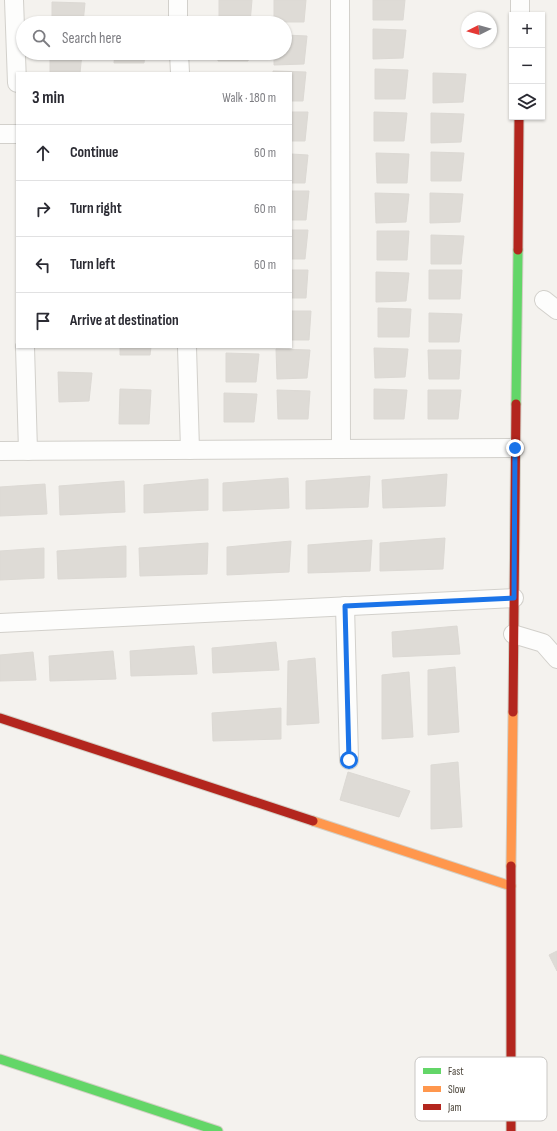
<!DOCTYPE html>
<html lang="en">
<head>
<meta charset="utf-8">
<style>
	body { margin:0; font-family:"Sofia Sans Condensed",sans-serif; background:#f2f2f3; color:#2b2b33 }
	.controls { position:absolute; right:12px; top:12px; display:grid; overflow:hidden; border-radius:0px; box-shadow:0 1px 3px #0004 }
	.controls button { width:36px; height:36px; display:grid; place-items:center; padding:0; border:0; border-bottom:1px solid #e1e1e2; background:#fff; color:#2b2b33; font:20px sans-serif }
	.compass { position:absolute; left:461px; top:12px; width:36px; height:36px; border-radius:50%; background:#fff; box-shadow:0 1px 3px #0004; rotate:264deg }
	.stop { position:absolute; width:12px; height:12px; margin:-9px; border:3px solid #1a73e8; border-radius:50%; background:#fff }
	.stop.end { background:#1a73e8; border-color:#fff; box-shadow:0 1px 4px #0008 }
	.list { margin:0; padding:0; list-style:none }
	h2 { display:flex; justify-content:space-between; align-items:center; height:52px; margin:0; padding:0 16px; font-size:17px }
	h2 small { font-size:13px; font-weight:400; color:#7c7c81 }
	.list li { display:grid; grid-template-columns:26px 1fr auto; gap:12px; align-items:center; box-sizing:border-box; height:56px; padding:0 16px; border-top:1px solid #e1e1e2 }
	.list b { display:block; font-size:15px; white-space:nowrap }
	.list em { font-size:13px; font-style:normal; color:#7c7c81 }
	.icon { flex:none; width:22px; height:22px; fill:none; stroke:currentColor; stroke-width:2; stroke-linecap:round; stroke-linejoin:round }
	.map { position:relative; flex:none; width:557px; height:1131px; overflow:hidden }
	.search { position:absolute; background:#fff; box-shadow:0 1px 3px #0004; left:16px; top:16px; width:276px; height:44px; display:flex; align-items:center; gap:10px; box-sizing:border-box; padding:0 14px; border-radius:22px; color:#7c7c81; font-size:15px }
	.panel { position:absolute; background:#fff; box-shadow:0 1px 3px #0004; left:16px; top:72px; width:276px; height:276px; border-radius:0px }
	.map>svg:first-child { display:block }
</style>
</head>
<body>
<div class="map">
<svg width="557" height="1131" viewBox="0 0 557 1131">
	<rect width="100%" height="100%" fill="#f4f2ee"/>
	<!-- building -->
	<g fill="#dedbd6" stroke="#dcd9d4">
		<polygon points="219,0 252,0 250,23 219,23"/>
		<polygon points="274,0 306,0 304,22 274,22"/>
		<polygon points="373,0 405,0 403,20 373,20"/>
		<polygon points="52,2 85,3 83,23 52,23"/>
		<polygon points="373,29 406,30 403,58 373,59"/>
		<polygon points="285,35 307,36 304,64 274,65 274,53 285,53"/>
		<polygon points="50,53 82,53 80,73 50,73"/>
		<polygon points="115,53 145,53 144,63 114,63"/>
		<polygon points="218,53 249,53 248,61 218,61"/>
		<polygon points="375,69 408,70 405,99 375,99"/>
		<polygon points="273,71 306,72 303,101 291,101 291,73 273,73"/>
		<polygon points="433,73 466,74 463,102 433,103"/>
		<polygon points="291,112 308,112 305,141 291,141"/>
		<polygon points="374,112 407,113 404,141 374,141"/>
		<polygon points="431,113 464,114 461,142 431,143"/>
		<polygon points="431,152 464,153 461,181 431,181"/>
		<polygon points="376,153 409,154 407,183 377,183"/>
		<polygon points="291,154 308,155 305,183 291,183"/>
		<polygon points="291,191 309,191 306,220 291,220"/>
		<polygon points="375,193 409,194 406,222 376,223"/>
		<polygon points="430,193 463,194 460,222 430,223"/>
		<polygon points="291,230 308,230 305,259 291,259"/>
		<polygon points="377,231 409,231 407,260 377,260"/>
		<polygon points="431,235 464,236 461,264 431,264"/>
		<polygon points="291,270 308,270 306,298 291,298"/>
		<polygon points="429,270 462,270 460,299 429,299"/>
		<polygon points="376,272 409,273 406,301 376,302"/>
		<polygon points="378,308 411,309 409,337 378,337"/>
		<polygon points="291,311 311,311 309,340 291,340"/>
		<polygon points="429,313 462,314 459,342 429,342"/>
		<polygon points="120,347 151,347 150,355 120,355"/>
		<polygon points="374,348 408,349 405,377 375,378"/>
		<polygon points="276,349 310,350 307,378 277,379"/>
		<polygon points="428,350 461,350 459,379 429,379"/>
		<polygon points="226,353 259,354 256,382 226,382"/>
		<polygon points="58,372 92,373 89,401 59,402"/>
		<polygon points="120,389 151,390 149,424 119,424"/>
		<polygon points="374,389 407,390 404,419 374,419"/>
		<polygon points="277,390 310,391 308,419 278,419"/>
		<polygon points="428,390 461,390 458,419 428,419"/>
		<polygon points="224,393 257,394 254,422 224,422"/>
		<polygon points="447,474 445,506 383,508 382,480"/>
		<polygon points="370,476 368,507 306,509 306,481"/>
		<polygon points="288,478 289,508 223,511 223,483"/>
		<polygon points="208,479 208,510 144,513 144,485"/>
		<polygon points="124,481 125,512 60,515 59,486"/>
		<polygon points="45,484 47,514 0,516 0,487"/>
		<polygon points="445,538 443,569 380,571 380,543"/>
		<polygon points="372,540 370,571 308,573 308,545"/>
		<polygon points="291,541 289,572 227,575 227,547"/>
		<polygon points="208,543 207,574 140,576 139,548"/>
		<polygon points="126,546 126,577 58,579 57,551"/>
		<polygon points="44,548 44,578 0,580 0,551"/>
		<polygon points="457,626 460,654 393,657 392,632"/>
		<polygon points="276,642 279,670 213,673 212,648"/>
		<polygon points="194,646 197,674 131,676 130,651"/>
		<polygon points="113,651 116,679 50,681 49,656"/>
		<polygon points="33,652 36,680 0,681 0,655"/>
		<polygon points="315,658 319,723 287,725 288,661"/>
		<polygon points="455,667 459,732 428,735 428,670"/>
		<polygon points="409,672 413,737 382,739 382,675"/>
		<polygon points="281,708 281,739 213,741 212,713"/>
		<polygon points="458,762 462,827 431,829 431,765"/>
		<polygon points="348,772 410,791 399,817 340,800"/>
		<polygon points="557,951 557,971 549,955"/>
	</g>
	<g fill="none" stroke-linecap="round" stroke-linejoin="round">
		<!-- street casing -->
		<g stroke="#d2d0cb" stroke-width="20">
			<g id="street">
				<polyline points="14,0 17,83"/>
				<polyline points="178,0 178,23"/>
				<polyline points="340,0 341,449"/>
				<polyline points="520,15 520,0"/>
				<polyline points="179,53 180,73"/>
				<polyline points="0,134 17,134"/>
				<polyline points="544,300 557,310"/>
				<polyline points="25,347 28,451"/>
				<polyline points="187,347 190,450"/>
				<polyline points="0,451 515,448"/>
				<polyline points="345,606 349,760"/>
				<polyline points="0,623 514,598"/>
				<polyline points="513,634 543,643 557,659"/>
			</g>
		</g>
		<!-- fast casing -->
		<g stroke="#d3cfc5" stroke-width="11">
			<g id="fast">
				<polyline points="516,404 518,250"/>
				<polyline points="0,1059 218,1131"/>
			</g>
		</g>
		<!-- slow casing -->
		<g stroke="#d3cfc5" stroke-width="11">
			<g id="slow">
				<polyline points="313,821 511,886"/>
				<polyline points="511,866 513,712"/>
			</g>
		</g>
		<!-- jam casing -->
		<g stroke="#d3cfc5" stroke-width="11">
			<g id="jam">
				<polyline points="518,250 519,117"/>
				<polyline points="513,712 516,404"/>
				<polyline points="0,718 313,821"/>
				<polyline points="511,1131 511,866"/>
			</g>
		</g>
		<!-- street -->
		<use href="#street" stroke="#fdfdfc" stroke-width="18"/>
		<!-- fast -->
		<use href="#fast" stroke="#63d668" stroke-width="9"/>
		<!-- slow -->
		<use href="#slow" stroke="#ff974d" stroke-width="9"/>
		<!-- jam -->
		<use href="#jam" stroke="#b3261e" stroke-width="9"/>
	</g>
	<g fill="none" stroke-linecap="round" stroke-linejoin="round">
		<!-- route -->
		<polyline stroke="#1a73e8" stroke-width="5" points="349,760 345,606 514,598 515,448"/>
	</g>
	<!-- legend -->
	<rect x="415" y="1057" width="132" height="64" rx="6" fill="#fff" stroke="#c9c7c4" stroke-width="1"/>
	<rect x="423" y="1068" width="18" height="6" fill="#63d668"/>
	<rect x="423" y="1086" width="18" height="6" fill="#ff974d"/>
	<rect x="423" y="1104" width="18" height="6" fill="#b3261e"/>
	<g font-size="11" fill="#4b4439">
		<text x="448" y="1075">Fast</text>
		<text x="448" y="1093">Slow</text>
		<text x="448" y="1111">Jam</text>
	</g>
</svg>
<div class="controls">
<button>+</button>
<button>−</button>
<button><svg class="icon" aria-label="layers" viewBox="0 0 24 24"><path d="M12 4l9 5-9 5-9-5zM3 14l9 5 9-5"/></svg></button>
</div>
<svg class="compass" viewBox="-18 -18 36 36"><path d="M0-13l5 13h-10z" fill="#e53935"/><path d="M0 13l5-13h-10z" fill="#7c7c81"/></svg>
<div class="stop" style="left:349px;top:760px"></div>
<div class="stop end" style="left:515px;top:448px"></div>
<div class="search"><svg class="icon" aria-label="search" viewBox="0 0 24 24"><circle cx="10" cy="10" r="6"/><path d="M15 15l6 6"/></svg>Search here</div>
<section class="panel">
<h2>3 min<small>Walk · 180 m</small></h2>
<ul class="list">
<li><svg class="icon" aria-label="ahead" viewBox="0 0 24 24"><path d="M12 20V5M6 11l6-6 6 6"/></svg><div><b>Continue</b></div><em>60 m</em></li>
<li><svg class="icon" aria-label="right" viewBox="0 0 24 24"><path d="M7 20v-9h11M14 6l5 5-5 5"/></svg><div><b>Turn right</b></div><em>60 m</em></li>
<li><svg class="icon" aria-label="left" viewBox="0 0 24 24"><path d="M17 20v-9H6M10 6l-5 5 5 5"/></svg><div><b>Turn left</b></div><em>60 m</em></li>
<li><svg class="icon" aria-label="arrive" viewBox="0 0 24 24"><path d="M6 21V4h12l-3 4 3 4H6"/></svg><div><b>Arrive at destination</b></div></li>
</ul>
</section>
</div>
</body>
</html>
